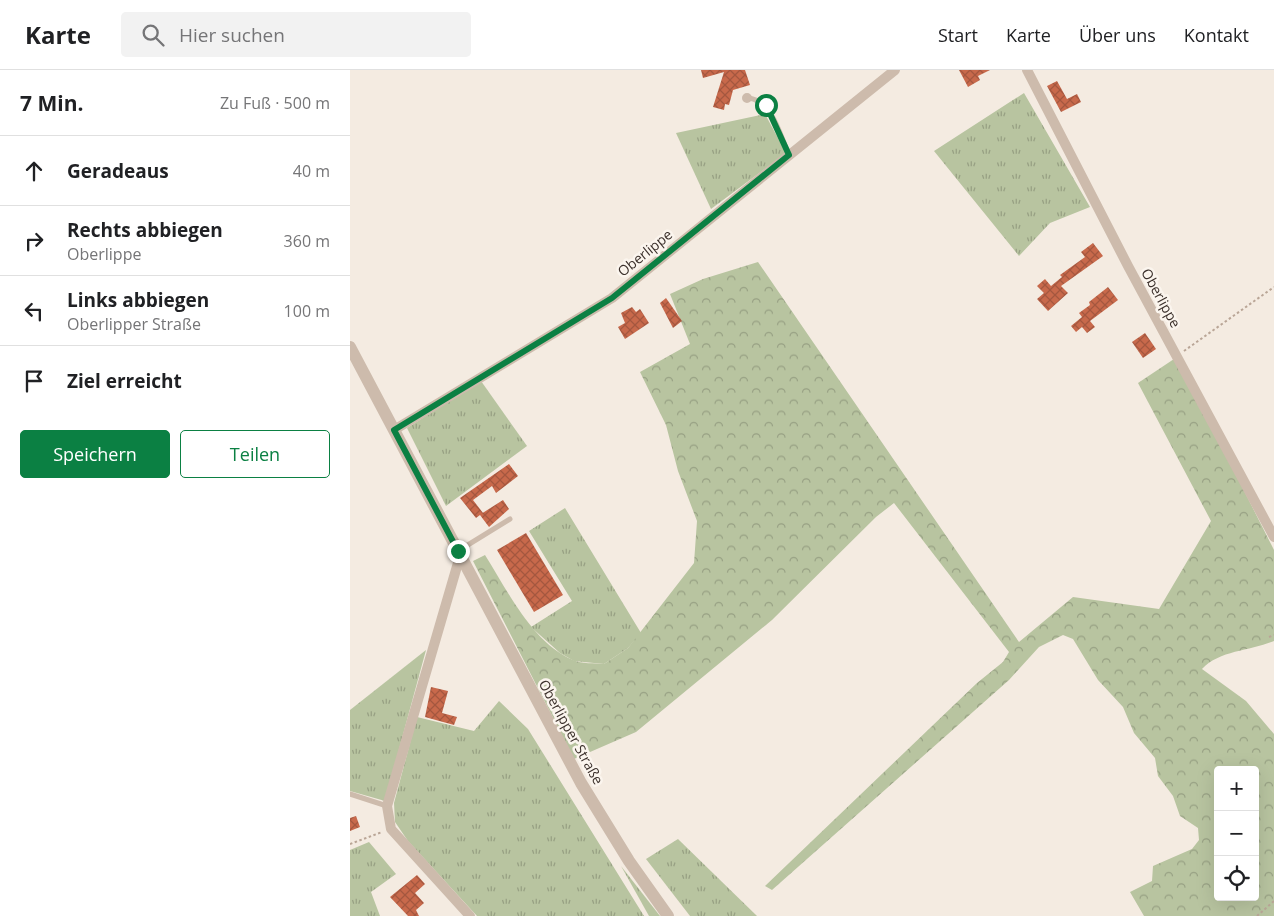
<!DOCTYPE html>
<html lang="de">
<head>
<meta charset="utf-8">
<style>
	body { margin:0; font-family:"Open Sans",sans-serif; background:#f2f2f2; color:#202124 }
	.controls { position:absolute; right:15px; bottom:15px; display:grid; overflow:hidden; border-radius:5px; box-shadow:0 5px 20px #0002 }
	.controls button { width:45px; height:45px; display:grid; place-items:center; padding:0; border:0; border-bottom:1px solid #e0e0e0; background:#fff; color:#202124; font:25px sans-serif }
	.stop { position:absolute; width:15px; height:15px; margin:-11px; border:4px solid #0b8043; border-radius:50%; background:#fff }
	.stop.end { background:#0b8043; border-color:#fff; box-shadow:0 1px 5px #0008 }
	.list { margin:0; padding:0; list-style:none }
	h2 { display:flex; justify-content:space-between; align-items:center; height:65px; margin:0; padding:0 20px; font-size:21px }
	h2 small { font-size:16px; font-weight:400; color:#757577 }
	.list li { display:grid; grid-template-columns:32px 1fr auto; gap:15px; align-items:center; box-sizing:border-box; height:70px; padding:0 20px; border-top:1px solid #e0e0e0 }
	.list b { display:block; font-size:19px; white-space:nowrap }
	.list p { margin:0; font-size:16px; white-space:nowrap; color:#757577 }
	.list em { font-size:16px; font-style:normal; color:#757577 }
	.actions { display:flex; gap:10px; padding:15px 20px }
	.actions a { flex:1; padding:11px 0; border:1px solid #0b8043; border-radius:5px; text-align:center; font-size:18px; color:#0b8043 }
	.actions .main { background:#0b8043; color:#fff }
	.icon { flex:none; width:28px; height:28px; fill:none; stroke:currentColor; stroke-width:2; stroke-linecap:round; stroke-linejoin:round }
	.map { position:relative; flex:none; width:924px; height:846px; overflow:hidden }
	header { display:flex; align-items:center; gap:30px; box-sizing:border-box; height:70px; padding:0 25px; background:#fff; border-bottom:1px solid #e0e0e0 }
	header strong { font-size:24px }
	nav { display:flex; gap:28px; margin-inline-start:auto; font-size:18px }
	.search { width:350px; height:45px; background:#f2f2f2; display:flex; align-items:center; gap:12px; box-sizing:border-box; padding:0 18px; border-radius:5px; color:#757577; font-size:19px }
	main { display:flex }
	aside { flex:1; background:#fff }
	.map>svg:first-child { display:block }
</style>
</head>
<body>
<header>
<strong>Karte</strong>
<div class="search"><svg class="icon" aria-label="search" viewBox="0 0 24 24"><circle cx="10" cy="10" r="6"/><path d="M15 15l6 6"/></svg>Hier suchen</div>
<nav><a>Start</a><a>Karte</a><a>Über uns</a><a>Kontakt</a></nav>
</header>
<main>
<aside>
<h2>7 Min.<small>Zu Fuß · 500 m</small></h2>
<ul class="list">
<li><svg class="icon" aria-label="ahead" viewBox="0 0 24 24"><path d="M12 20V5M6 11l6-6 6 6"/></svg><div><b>Geradeaus</b></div><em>40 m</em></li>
<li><svg class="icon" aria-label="right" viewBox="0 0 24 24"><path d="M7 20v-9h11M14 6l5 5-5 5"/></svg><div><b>Rechts abbiegen</b><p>Oberlippe</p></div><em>360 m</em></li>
<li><svg class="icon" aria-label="left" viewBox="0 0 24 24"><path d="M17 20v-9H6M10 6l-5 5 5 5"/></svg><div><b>Links abbiegen</b><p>Oberlipper Straße</p></div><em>100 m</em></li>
<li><svg class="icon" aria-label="arrive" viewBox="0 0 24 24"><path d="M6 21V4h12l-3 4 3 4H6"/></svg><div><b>Ziel erreicht</b></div></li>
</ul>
<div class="actions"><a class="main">Speichern</a><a>Teilen</a></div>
</aside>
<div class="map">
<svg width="924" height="846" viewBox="0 0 924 846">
	<defs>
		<pattern id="grass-tufts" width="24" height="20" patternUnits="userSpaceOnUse" patternTransform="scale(1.25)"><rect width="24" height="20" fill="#b8c4a0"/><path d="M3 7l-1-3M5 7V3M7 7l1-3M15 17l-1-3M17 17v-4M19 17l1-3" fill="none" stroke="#97a083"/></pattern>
		<pattern id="forest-crowns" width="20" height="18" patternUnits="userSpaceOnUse" patternTransform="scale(1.25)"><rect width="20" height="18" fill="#b8c4a0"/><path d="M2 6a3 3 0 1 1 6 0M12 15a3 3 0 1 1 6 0" fill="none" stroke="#97a083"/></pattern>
		<pattern id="building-cross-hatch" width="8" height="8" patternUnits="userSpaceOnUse" patternTransform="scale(1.25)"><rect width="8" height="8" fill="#c8694b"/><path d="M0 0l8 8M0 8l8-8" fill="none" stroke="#a4573f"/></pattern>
	</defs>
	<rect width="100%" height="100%" fill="#f4ebe1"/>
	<!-- grass -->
	<g fill="url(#grass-tufts)">
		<polygon points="674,23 740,137 700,153 669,186 584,81"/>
		<polygon points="415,44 436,83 361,139 326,63"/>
		<polygon points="131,311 177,376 96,436 57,358"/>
		<polygon points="215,438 291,563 278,578 254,594 224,591 210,583 181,557 222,531 179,461"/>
		<polygon points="76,580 35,731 0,721 0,640"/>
		<polygon points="149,631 178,659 294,846 127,846 58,771 45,752 44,733 67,647 124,661"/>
		<polygon points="328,769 407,846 340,846 296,789"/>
		<polygon points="19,772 46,804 21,822 30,846 0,846 0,780"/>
		<polygon points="271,796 310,846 299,846"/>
	</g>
	<!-- forest -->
	<path fill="url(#forest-crowns)" fill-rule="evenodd" d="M408 192 669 572 723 527 809 539 861 451 788 313 824 289 876 385 924 480V571C901 581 870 580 852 599L896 631 924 664V846H794L780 822 802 811 803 796 842 779 849 770 848 758 830 746 823 726 808 706 805 688 784 663 773 637 748 610 723 569 713 565 689 577 659 610 422 820 415 816 627 613 653 592 659 582 544 433 526 447 422 550 286 662 224 689 123 491 135 485C157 520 183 574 223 590 232 594 244 593 254 594L278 578 344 493 347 451 328 401 316 355 290 302 340 274 320 224 353 209ZM868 700H905V827H868Z"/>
	<!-- building -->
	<g fill="url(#building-cross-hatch)">
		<polygon points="351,0 395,0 400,15 383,20 379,35 375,34 374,40 363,37 374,2 353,8"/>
		<polygon points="609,0 640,0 628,6 630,10 618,17"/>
		<polygon points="707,11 717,29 727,24 731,32 711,42 697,16"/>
		<polygon points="743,173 753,186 711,216 718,223 698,241 687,229 694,223 687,216 695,209 701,216 712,207 710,205 735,187 731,182"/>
		<polygon points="758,217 768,230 740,251 745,257 737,263 732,257 726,262 721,256 732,247 729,243 740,235 739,232"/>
		<polygon points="316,228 332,251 323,258 310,233"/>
		<polygon points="282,237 286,242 290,239 299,253 275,269 268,257 275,253 271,243"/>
		<polygon points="795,263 806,279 793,288 782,272"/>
		<polygon points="159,394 168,406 146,423 142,416 123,430 133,443 131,444 153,430 159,439 139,457 130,445 126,448 110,428"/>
		<polygon points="176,463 213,525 184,542 147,480"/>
		<polygon points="81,617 98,621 92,643 107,647 104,655 75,647"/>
		<polygon points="6,746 10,757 0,761 0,748"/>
		<polygon points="67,805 75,814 65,823 74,833 66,840 69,846 58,846 40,827"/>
	</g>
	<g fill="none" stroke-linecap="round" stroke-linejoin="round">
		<!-- path -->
		<g stroke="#b9a596" stroke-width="2" stroke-dasharray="2.5 2.5" stroke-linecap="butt">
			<polyline points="834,281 924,217"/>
			<polyline points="919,567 924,565"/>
			<polyline points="0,774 32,762"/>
			<polyline points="907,846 924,831"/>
		</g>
		<!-- service -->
		<g stroke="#cdbbac" stroke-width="5">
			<circle cx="397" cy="28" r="2.5"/>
			<path d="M399 28C423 32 430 65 439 85"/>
			<polyline points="108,481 160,449"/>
			<polyline points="0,724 37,736"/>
		</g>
		<!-- minor -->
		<g stroke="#cdbbac" stroke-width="10">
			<polyline points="677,0 778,196 924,467"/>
			<polyline points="44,360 262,228 545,0"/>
			<polyline points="110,486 37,736 41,759 120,846"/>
		</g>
		<!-- tertiary -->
		<polyline stroke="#cdbbac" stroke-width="12" points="0,277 231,713 279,791 318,846"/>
	</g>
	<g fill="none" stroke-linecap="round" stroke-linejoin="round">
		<!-- route -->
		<polyline stroke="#0b8043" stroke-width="6" points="108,481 44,360 262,228 439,85 416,35"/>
	</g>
	<g text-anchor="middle" stroke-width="5" stroke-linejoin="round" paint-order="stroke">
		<!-- street labels -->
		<g font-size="14" fill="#3b302b" stroke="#fbf5ee">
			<text transform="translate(295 183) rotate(-39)" y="5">Oberlippe</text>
			<text transform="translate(811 228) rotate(61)" y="5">Oberlippe</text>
			<text transform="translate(221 662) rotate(61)" y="5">Oberlipper Straße</text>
		</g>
	</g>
</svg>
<div class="controls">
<button>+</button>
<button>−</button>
<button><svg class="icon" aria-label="locate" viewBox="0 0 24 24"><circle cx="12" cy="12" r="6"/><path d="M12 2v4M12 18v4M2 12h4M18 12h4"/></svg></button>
</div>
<div class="stop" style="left:416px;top:35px"></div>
<div class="stop end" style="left:108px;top:481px"></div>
</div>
</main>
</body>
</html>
